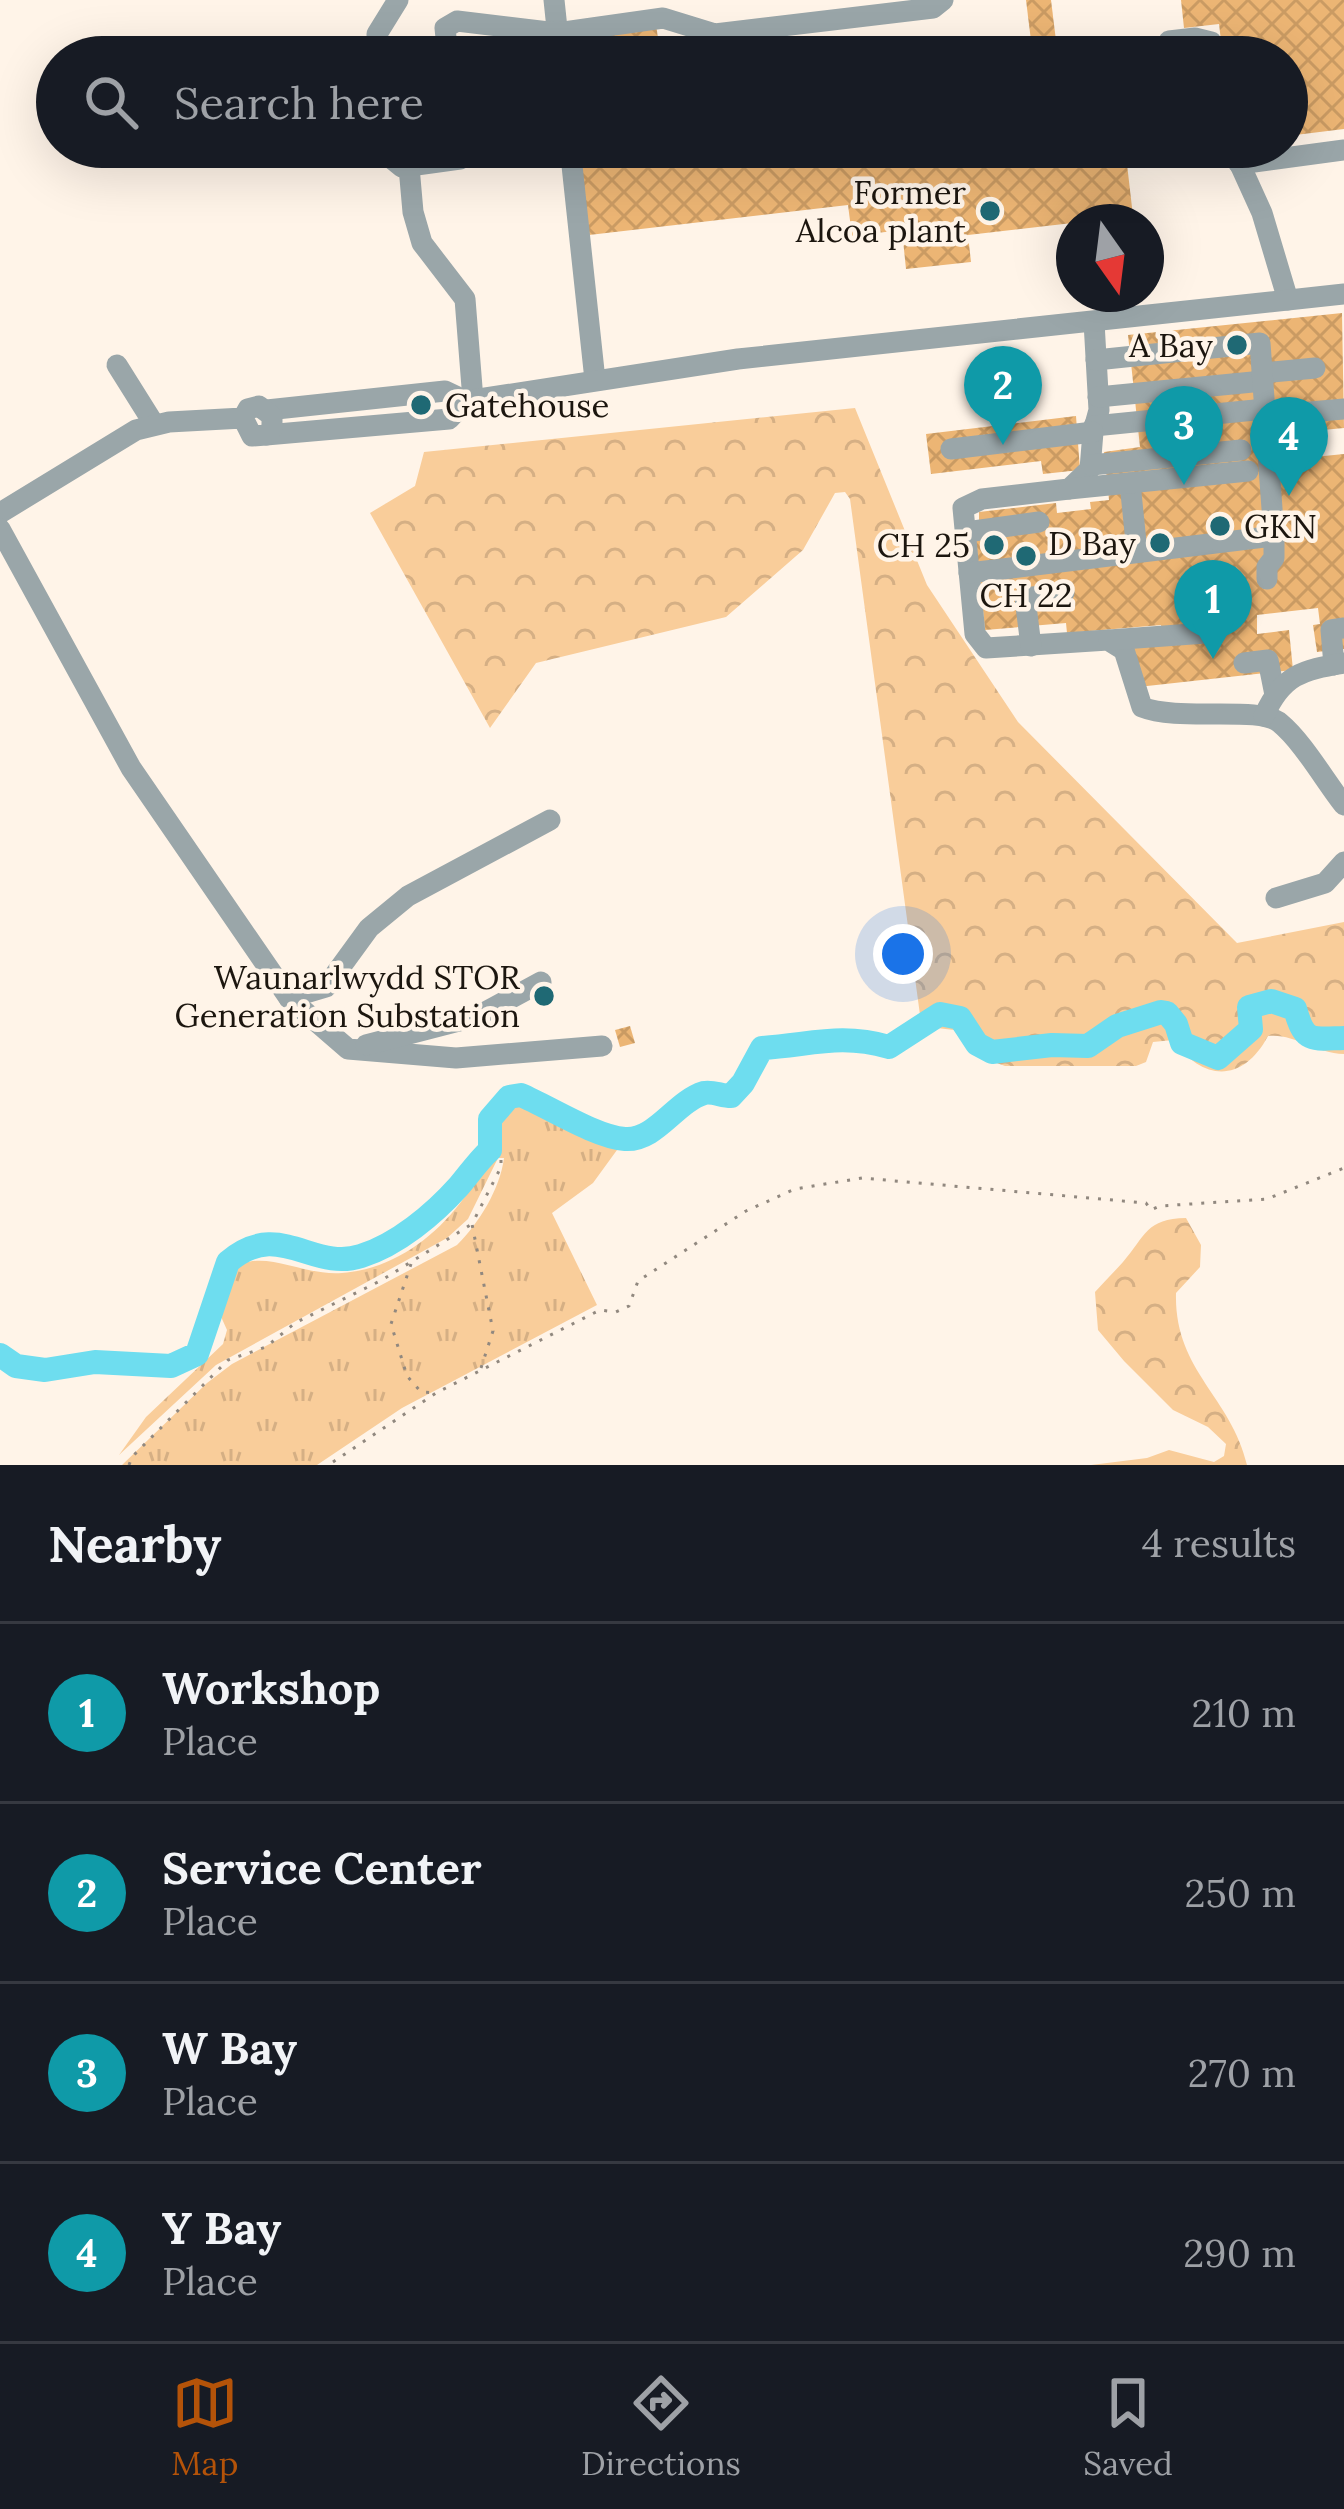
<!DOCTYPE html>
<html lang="en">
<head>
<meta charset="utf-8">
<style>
	body { margin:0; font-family:Lora,serif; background:#20242c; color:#f1f3f6 }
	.compass { position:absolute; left:1056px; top:204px; width:108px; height:108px; border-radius:50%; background:#171b24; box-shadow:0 12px 48px #0002; rotate:166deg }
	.you { position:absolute; left:903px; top:954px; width:42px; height:42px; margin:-30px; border:9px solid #fff; border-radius:50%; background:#1a73e8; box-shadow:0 0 0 18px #1a73e833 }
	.badge { display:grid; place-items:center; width:78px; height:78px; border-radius:50%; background:#b45309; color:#fff; font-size:39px; font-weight:700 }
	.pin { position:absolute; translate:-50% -99px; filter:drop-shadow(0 3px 6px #0008) }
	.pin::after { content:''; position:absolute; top:63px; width:42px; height:36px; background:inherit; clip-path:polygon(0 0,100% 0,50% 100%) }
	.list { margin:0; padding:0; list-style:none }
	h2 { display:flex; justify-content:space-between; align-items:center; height:156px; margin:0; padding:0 48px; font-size:51px }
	h2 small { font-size:39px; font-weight:400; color:#9ea1a6 }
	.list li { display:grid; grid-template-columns:78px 1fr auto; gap:36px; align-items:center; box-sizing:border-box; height:180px; padding:0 48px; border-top:3px solid #363941 }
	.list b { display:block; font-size:45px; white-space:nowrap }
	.list p { margin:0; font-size:39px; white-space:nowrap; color:#9ea1a6 }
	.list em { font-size:39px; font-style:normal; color:#9ea1a6 }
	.icon { flex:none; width:66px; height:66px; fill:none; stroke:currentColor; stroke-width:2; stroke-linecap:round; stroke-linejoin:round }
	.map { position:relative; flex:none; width:1344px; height:1465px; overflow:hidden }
	.search { position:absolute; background:#171b24; box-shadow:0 12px 48px #0002; left:36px; right:36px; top:36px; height:132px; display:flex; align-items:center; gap:30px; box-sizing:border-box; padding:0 42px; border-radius:66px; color:#9ea1a6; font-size:45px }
	.sheet { height:876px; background:#171b24 }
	nav { display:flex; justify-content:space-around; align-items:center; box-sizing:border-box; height:168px; border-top:3px solid #363941; background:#171b24; font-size:33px; color:#9ea1a6 }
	nav a { display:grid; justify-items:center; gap:6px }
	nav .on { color:#b45309 }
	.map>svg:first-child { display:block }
</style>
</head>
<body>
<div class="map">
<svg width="1344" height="1465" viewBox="0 0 1344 1465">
	<defs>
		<pattern id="grass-tufts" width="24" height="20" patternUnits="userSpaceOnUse" patternTransform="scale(3)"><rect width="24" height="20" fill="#f9cd9a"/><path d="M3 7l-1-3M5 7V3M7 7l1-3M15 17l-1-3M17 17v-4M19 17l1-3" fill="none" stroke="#d5af84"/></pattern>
		<pattern id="forest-crowns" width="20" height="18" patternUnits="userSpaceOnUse" patternTransform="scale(3)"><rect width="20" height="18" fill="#f9cd9a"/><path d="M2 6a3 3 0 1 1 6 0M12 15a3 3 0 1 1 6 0" fill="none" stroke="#d5af84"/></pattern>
		<pattern id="building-cross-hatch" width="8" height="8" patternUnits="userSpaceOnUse" patternTransform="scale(3)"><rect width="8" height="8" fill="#ecb574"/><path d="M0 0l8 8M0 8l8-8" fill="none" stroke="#ca9b63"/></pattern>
	</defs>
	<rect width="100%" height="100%" fill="#fff4e8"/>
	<!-- grass -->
	<path fill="url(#grass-tufts)" d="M512 1106 533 1108 617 1150 593 1183 552 1213 597 1305 402 1408 317 1465H122L207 1383 232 1364 457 1245C479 1223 500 1189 504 1158H498L468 1219 447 1238 216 1365 119 1455 146 1417 223 1344 227 1330 213 1299C241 1229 291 1277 342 1273 424 1267 487 1187 503 1112Z"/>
	<!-- forest -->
	<g fill="url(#forest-crowns)">
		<path d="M855 408 927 585 1018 722 1237 943 1344 922V1054C1314 1053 1294 1033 1268 1036 1243 1083 1203 1082 1173 1040L1153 1042 1146 1062 1136 1066H1005L972 1054 954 1030 937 1028 923 1037 850 499 845 492 835 493 803 550 726 617 536 663 490 728 370 513 415 486 424 452Z"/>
		<path d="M1186 1218 1201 1245 1200 1267 1176 1293C1174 1371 1231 1396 1247 1465H1091L1147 1458 1169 1450 1214 1462 1224 1456 1226 1444 1208 1427 1173 1410 1124 1361 1098 1330 1095 1292C1104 1282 1114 1272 1123 1262 1146 1235 1146 1219 1186 1218Z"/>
	</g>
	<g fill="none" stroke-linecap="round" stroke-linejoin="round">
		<!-- river -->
		<path stroke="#6eddef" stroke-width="24" d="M0 1355 16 1366 45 1370 95 1362 171 1366 197 1354 228 1262C279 1218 312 1272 361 1256 397 1245 434 1214 459 1186 470 1173 478 1161 490 1150V1119L509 1097 521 1095C549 1107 596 1137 625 1139 656 1141 675 1102 704 1093 712 1091 722 1096 731 1096L743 1083 762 1048C811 1045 840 1033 889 1047L940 1014 960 1018 977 1044 992 1052 1052 1045 1088 1046 1117 1026 1161 1012 1167 1013 1176 1024 1182 1043 1218 1058 1251 1029 1249 1007 1271 1001 1295 1009C1305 1043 1310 1039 1344 1038"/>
	</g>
	<!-- building -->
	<g fill="url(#building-cross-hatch)">
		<polygon points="1026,0 1051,0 1058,57 1033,57"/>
		<polygon points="1181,0 1344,0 1344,129 1287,136 1287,57 1223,57 1219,24 1184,28"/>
		<polygon points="656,22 660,57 606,57 602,28"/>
		<polygon points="848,42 850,57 741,57 740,54"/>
		<polygon points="579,147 822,147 823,151 862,147 1125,147 1133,216 968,235 971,262 906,269 902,230 852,236 848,205 589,235"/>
		<polygon points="1342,313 1344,428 1312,431 1314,457 1344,454 1344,649 1317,652 1313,625 1320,624 1318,608 1257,615 1257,634 1289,630 1293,670 1138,687 1133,648 1162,631 1161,625 1067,633 1066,623 985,630 974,521 979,521 979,512 1056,503 1057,513 1091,509 1090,502 1109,500 1104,452 1140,447 1128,335"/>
		<polygon points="1076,416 1080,470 1043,474 1041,461 931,474 926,434"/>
		<polygon points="630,1026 635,1043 620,1047 615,1030"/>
	</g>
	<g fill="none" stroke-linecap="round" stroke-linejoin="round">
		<!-- path -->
		<g stroke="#91887f" stroke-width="3" stroke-dasharray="3 9" stroke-linecap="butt">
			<polyline points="411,1264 391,1324 407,1376 421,1392 435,1393"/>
			<polyline points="481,1368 493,1331 472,1224 501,1167 501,1159"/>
			<polyline points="333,1462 436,1393 600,1310 616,1312 629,1306 638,1281 746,1211 795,1189 862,1178 1146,1203 1151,1210 1160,1206 1267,1199 1344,1168"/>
			<polyline points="129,1465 132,1457 228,1360 266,1347 295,1323 382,1280 472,1224"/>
		</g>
		<!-- minor -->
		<g stroke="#9aa6a9" stroke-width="21">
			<polyline points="554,0 560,57"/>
			<polyline points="1169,41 1195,38 1211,42 1214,57"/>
			<polyline points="378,57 377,34 398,0"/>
			<polyline points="448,57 445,28 457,21 557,33 663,18 715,34 933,8 943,0"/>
			<polyline points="389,147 391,158 402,167 460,159 479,147"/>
			<polyline points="570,147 595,380"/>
			<polyline points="1232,147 1262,213 1288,300"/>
			<polyline points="1239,164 1344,150"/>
			<polyline points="409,167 413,212 422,243 465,299 473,400"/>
			<path d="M1094 322 1099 410 1093 432 1090 469 1069 489 982 499 963 508 975 634 986 648 1108 640 1124 650 1142 707C1179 722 1259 705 1280 723 1303 742 1325 781 1344 805"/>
			<polyline points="117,365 154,424"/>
			<polyline points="1262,373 1315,368"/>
			<polyline points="1098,397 1263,381"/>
			<polyline points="466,401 738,359 1344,294"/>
			<polyline points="1265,416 1344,409"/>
			<polyline points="1094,426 1265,409"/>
			<polyline points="266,435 449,419 466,401 445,391 267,410"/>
			<polyline points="951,449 1093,432"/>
			<polyline points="1091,465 1241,450"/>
			<polyline points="1130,483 1137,552"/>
			<polyline points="1069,489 1248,471"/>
			<polyline points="0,513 136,430 169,422 243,418 248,409 259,406 272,416 272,429 266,435 252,436 243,418"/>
			<polyline points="0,529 131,768 289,998 348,1049 456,1058 602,1046"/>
			<polyline points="966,532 1039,522"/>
			<polyline points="969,573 1274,536 1260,343 1096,360"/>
			<polyline points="1267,579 1267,567 1274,558 1274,536"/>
			<polyline points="1109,640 1206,633"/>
			<polyline points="1031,646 1025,598 1064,593"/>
			<polyline points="1244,663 1268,660 1275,695"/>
			<polyline points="1334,665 1331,630 1344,628"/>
			<path d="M1264 716C1282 675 1302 670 1344 663"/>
			<polyline points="1276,898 1325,883 1344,862"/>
			<polyline points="289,998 326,987 369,928 408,896 550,820"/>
			<polyline points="366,1045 478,1016 541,982"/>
		</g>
	</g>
	<!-- markers -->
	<g fill="#1f6974" stroke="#fff4e8" stroke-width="4.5">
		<circle cx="990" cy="211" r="12"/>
		<circle cx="1237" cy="345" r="12"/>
		<circle cx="421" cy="405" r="12"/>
		<circle cx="1220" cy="526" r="12"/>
		<circle cx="1160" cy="543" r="12"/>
		<circle cx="994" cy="545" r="12"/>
		<circle cx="1026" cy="556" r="12"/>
		<circle cx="544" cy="996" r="12"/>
	</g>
	<g text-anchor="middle" stroke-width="9" stroke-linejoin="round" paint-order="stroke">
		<!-- poi labels -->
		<g font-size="33" fill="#1c160f" stroke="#fff4e8" text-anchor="end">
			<text x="966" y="204">Former<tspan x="966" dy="38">Alcoa plant</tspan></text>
			<text x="1213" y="357">A Bay</text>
			<text x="445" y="417" text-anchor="start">Gatehouse</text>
			<text x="1244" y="538" text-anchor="start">GKN</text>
			<text x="1136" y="555">D Bay</text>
			<text x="970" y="557">CH 25</text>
			<text x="1026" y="607" text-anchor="middle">CH 22</text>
			<text x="520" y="989">Waunarlwydd STOR<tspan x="520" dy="38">Generation Substation</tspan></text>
		</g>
	</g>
</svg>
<svg class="compass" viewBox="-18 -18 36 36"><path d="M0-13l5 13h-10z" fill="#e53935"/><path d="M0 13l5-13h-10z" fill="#9ea1a6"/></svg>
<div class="you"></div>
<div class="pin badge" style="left:1213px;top:659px;background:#0f9aa8">1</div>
<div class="pin badge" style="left:1003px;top:445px;background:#0f9aa8">2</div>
<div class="pin badge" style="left:1184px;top:485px;background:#0f9aa8">3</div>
<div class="pin badge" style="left:1289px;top:496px;background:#0f9aa8">4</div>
<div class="search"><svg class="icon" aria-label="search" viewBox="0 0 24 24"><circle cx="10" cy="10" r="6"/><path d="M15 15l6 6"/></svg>Search here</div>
</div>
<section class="sheet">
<h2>Nearby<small>4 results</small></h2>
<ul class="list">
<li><span class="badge" style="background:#0f9aa8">1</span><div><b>Workshop</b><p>Place</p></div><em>210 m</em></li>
<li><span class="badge" style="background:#0f9aa8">2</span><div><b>Service Center</b><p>Place</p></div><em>250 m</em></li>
<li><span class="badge" style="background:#0f9aa8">3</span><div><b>W Bay</b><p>Place</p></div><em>270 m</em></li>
<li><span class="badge" style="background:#0f9aa8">4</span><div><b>Y Bay</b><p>Place</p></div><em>290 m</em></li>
</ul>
</section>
<nav>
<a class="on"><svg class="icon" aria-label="map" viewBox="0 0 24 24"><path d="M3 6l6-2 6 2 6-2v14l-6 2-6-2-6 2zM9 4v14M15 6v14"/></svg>Map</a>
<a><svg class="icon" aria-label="directions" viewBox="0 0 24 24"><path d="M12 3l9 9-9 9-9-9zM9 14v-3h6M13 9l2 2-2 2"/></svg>Directions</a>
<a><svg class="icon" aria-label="saved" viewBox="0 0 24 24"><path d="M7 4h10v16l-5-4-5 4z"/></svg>Saved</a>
</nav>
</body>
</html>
